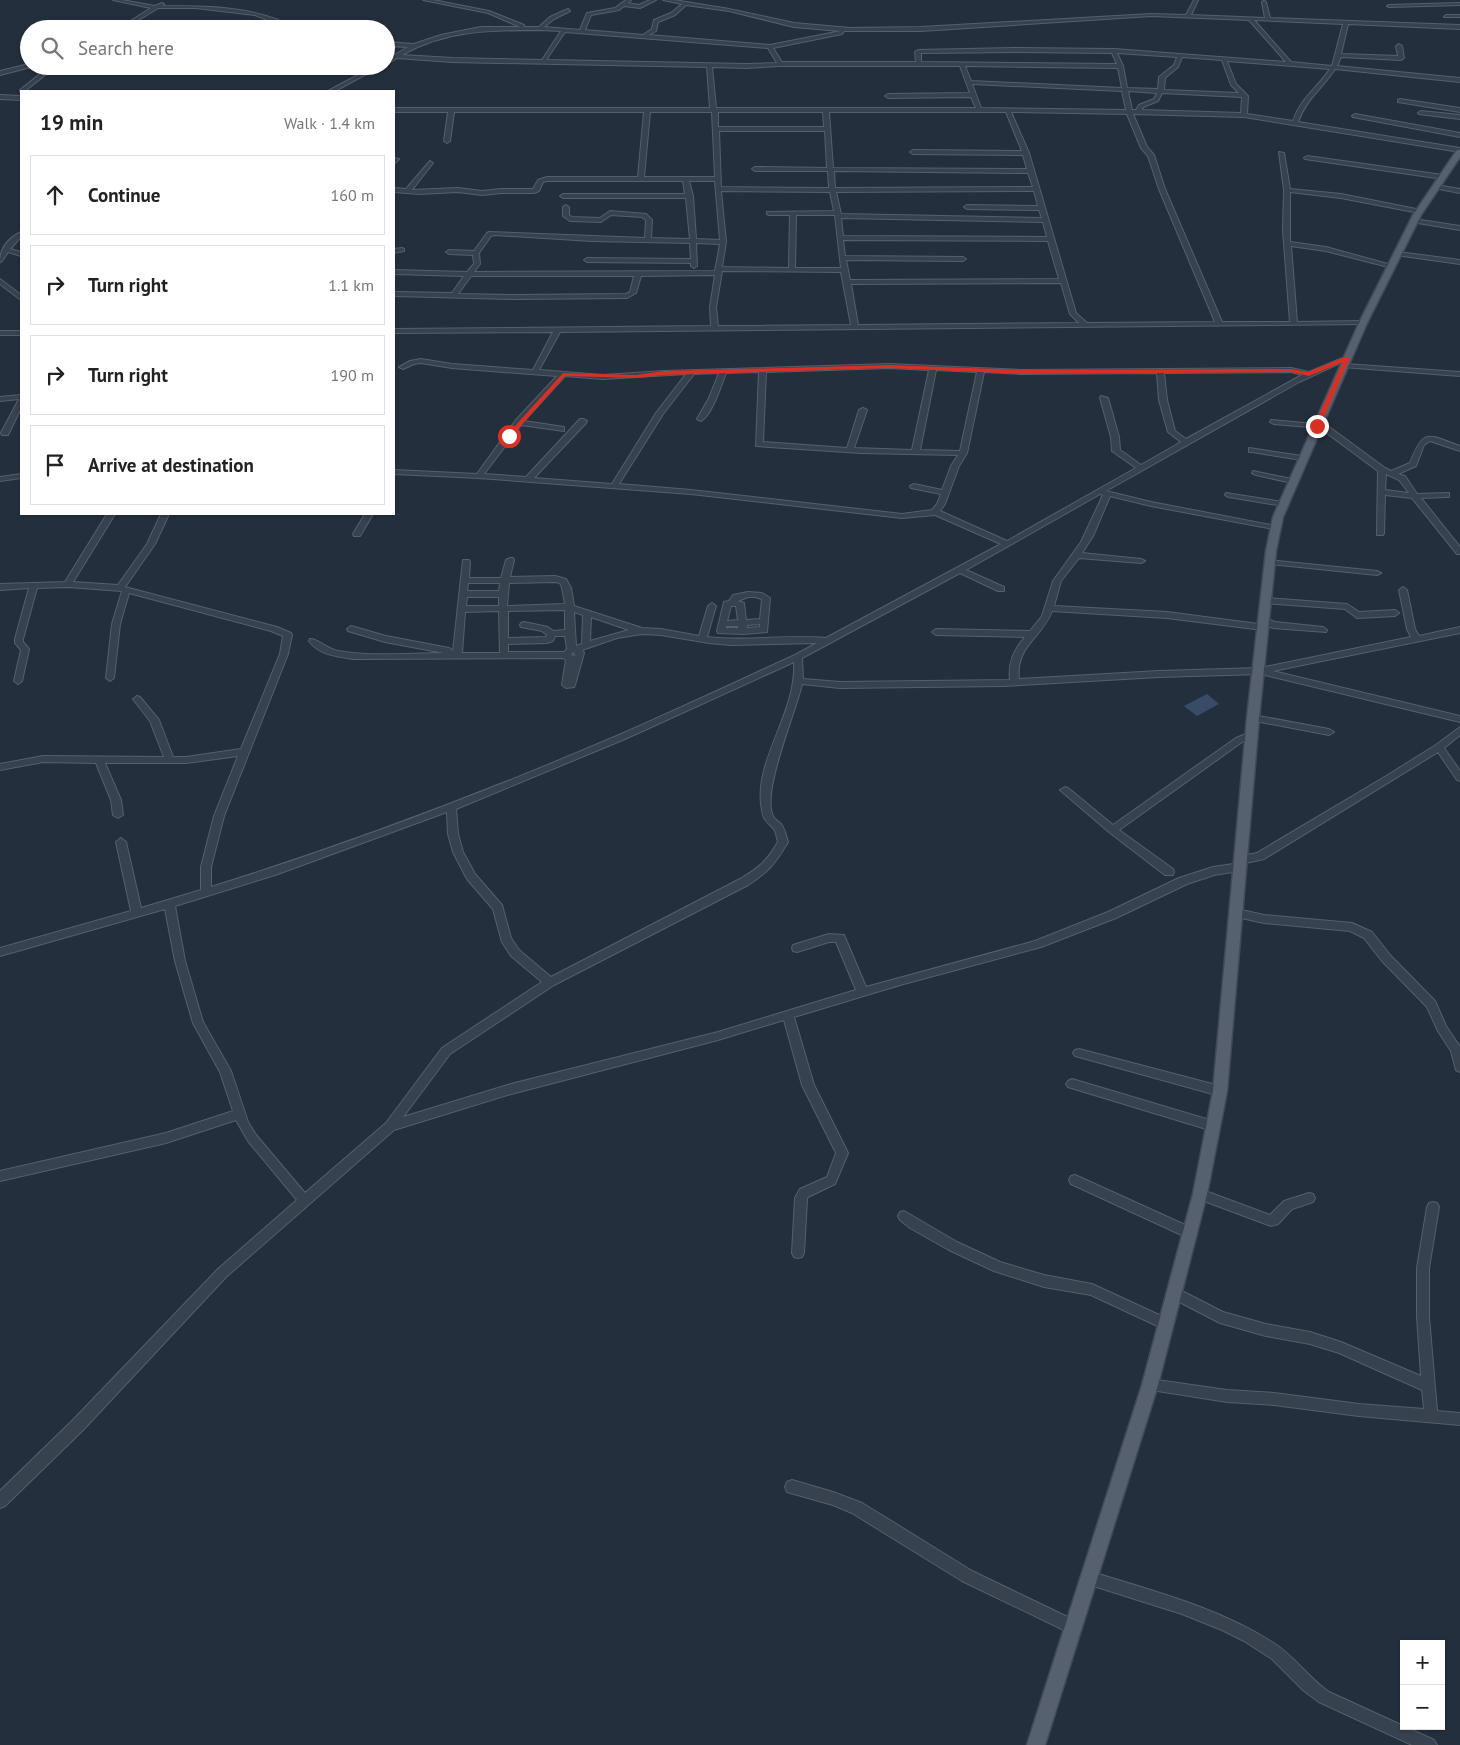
<!DOCTYPE html>
<html lang="en">
<head>
<meta charset="utf-8">
<style>
	body { margin:0; font-family:"PT Sans",sans-serif; background:#f2f2f2; color:#222 }
	.controls { position:absolute; right:15px; bottom:15px; display:grid; overflow:hidden; border-radius:0px; box-shadow:0 1px 4px #0004 }
	.controls button { width:45px; height:45px; display:grid; place-items:center; padding:0; border:0; border-bottom:1px solid #e0e0e0; background:#fff; color:#222; font:25px sans-serif }
	.stop { position:absolute; width:15px; height:15px; margin:-11px; border:4px solid #d93025; border-radius:50%; background:#fff }
	.stop.end { background:#d93025; border-color:#fff; box-shadow:0 1px 5px #0008 }
	.list { margin:0; padding:0; list-style:none }
	h2 { display:flex; justify-content:space-between; align-items:center; height:65px; margin:0; padding:0 20px; font-size:21px }
	h2 small { font-size:16px; font-weight:400; color:#767676 }
	.list li { display:grid; grid-template-columns:32px 1fr auto; gap:15px; align-items:center; box-sizing:border-box; height:80px; margin:0 10px 10px; padding:0 10px; border:1px solid #e0e0e0; border-radius:0px }
	.list b { display:block; font-size:19px; white-space:nowrap }
	.list em { font-size:16px; font-style:normal; color:#767676 }
	.icon { flex:none; width:28px; height:28px; fill:none; stroke:currentColor; stroke-width:2; stroke-linecap:round; stroke-linejoin:round }
	.map { position:relative; flex:none; width:1460px; height:1745px; overflow:hidden }
	.search { position:absolute; background:#fff; box-shadow:0 1px 4px #0004; left:20px; top:20px; width:375px; height:55px; display:flex; align-items:center; gap:12px; box-sizing:border-box; padding:0 18px; border-radius:28px; color:#767676; font-size:19px }
	.panel { position:absolute; background:#fff; box-shadow:0 1px 4px #0004; left:20px; top:90px; width:375px; height:425px; border-radius:0px }
	.map>svg:first-child { display:block }
</style>
</head>
<body>
<div class="map">
<svg width="1460" height="1745" viewBox="0 0 1460 1745">
	<rect width="100%" height="100%" fill="#242f3e"/>
	<!-- water -->
	<polygon fill="#394c67" points="1207,694 1219,704 1197,716 1184,706"/>
	<g fill="none" stroke-linecap="round" stroke-linejoin="round">
		<!-- minor casing -->
		<g stroke="#565f6c" stroke-width="2">
			<g id="minor">
				<path d="M113 0H122L155 6 162 3 164 4 163 6C207 6 258 6 297 29H290L255 15 196 8H158L124 29H118L151 8Z"/>
				<path d="M423 0H433L489 11 524 25V27H539L550 17 568 9 570 11 554 19 544 27 580 30 587 13 615 8 626 0H631L628 3 639 5 650 0H656L640 8 624 6 619 10 591 15 585 30 643 35 652 29 654 20 671 13 682 4 663 0H674L729 9 794 23 850 28 921 27 1151 14 1186 15 1194 0H1198L1191 15 1265 18 1262 2 1264 1 1266 2 1270 18 1460 25V29L1348 24 1341 54 1398 56 1396 46 1399 44 1402 46 1404 58 1401 60 1341 57 1337 66 1460 78V82L1335 69C1322 89 1306 99 1298 122L1460 148V152L1244 117 1133 114 1147 147 1154 155 1165 189 1222 322H1290L1283 230 1284 190 1279 152 1284 153 1290 189 1341 194 1421 210V212L1419 213 1341 198 1290 192V242L1326 247 1395 266 1392 268 1326 251 1291 246 1297 322 1363 321 1366 323 1365 324 560 332 539 370 603 375 664 371 889 364 1021 370 1291 368 1309 372 1345 357H1349V359L1299 382 1106 491 1151 502 1276 526H1279V530L1151 506 1110 496 1093 536 1082 553 1141 559 1145 561 1141 563 1079 558 1061 581 1054 606 1167 612 1266 625 1260 621 1264 618 1275 622 1323 627 1327 630 1326 632 1273 628 1266 625V629L1263 630 1167 618 1052 611C1042 638 1015 646 1019 679L1159 671 1260 668 1411 637 1407 629 1399 590 1403 587 1407 590 1415 629 1419 636 1460 627V633L1273 671 1460 716V722L1261 674 1159 677 1003 686 840 688 802 684C796 712 761 792 773 816 774 819 779 822 781 824 785 829 786 836 788 842 775 864 769 871 748 885L554 985 450 1054 403 1117 511 1084 718 1032 856 990 836 942H829L797 952 793 951 792 948 793 945 829 934 844 935 866 987 1035 941 1108 912 1179 878 1213 867 1240 863 1236 860 1237 857 1257 853 1388 775 1436 745 1460 727V735L1444 748 1460 771V781L1457 780 1438 752 1264 859 1241 864 1246 867 1245 870 1214 875 1187 884 1116 918 1041 947 900 985 794 1017 814 1085 848 1153 835 1184 808 1197 807 1199 804 1253 802 1257 798 1258 794 1257 792 1253 795 1198 800 1189 827 1177 836 1153 802 1085 784 1020 718 1040 511 1094 394 1130 226 1277 83 1430 5 1506 0 1508V1491L73 1420 218 1269 297 1200 248 1141 236 1120 166 1143 0 1181V1171L166 1133 233 1111 220 1072 193 1023 175 961 165 909 0 956V948L131 911 116 842 121 838 126 842 141 908 201 890V867L214 816 238 756 186 763H105L121 800 123 815 118 818 113 815 111 800 96 763 43 762 0 770V764L43 756 164 757 150 721 133 699 137 696 140 697 159 720 173 757H186L241 749 280 654 283 636 271 631 129 593 120 624 114 678 110 681 106 678 112 624 122 591 68 587 37 588 23 639V642L29 649 22 681 18 684 14 681 21 650 15 643V639L29 588 0 590V584L65 582 107 514H115L73 582 118 585 147 544 161 514H169L155 544 125 587 277 627 291 633 292 635 288 654 224 816 211 867V887C349 844 486 792 619 735 678 709 736 682 795 655L817 643 731 645 709 643 661 635 642 634 617 638 582 650 584 653 575 685 574 687 566 688 562 685 566 660 563 658 353 659C337 656 319 655 309 641L310 639C316 638 328 649 338 651 372 657 409 653 444 653L385 642 348 631 347 629 351 626 386 636 449 648 453 651 463 560H469L470 562 469 578H501L506 560 510 558H513L514 560 510 577 555 576 566 579 571 588 574 606 642 628 661 629 699 636 708 606 712 603 716 606 707 637C747 642 786 634 826 638L1001 544 935 515 902 518 691 494 479 478 394 474V470L477 474 516 420 557 376 452 368 421 363 414 364 403 369 399 367 410 361 421 359 452 364 533 370 553 332 394 333V329L711 326 710 307 715 275 641 276 636 293 627 298 514 299 394 296V292L452 293 464 276 394 274V270L467 272 474 264 473 255 449 254 446 252 449 250 474 251 487 233 489 232 645 238 646 220 642 217 611 215 601 222 570 221 563 216V207L566 205 569 207V215L572 217 600 218 610 211 646 214 652 220 651 238 690 239 686 198H563L560 196 563 194H685L683 181H547L543 182 539 191 534 193H501L482 195 458 192 419 194 394 192V188L406 189 430 161 433 163 412 190 458 188 482 191 501 189H533L538 180 547 177H638L644 112H454L450 141 447 143 444 141 448 112H394V108H710L707 67 452 62 397 58 386 64V60L408 47 386 46V42L414 44 441 35 481 27H520L488 13ZM686 5 729 11 794 27 841 31 770 45 649 35 656 31 658 22 675 15ZM1151 16 1249 20 1286 62 1114 49 1015 48 918 50 915 52 916 62H782L773 48 842 34 844 31H921ZM1254 20 1343 24 1332 66 1291 62ZM540 30 561 31 542 60 452 58 402 55C446 30 491 30 540 30ZM565 32 768 48 777 63 746 64 547 60 548 57ZM1015 52 1112 53 1117 64 921 62V53ZM1117 53 1177 57 1174 65 1159 77 1158 89 1127 88 1123 66ZM1182 57 1222 60 1231 85 1239 93 1164 90 1165 78 1178 67ZM1227 61 1330 69C1317 88 1300 99 1293 121L1247 114 1248 96 1236 84ZM780 66H960L970 93 888 94 885 96 888 98 971 97 976 108H716L712 67 746 68ZM965 66 1118 68 1122 88 971 81ZM972 84 1122 91 1126 110 981 108ZM1128 91 1157 93 1154 99 1139 105 1136 110H1132ZM1162 93 1242 97 1241 113 1142 110 1143 107 1158 101ZM650 112H712L715 177H644ZM718 112H823L824 127H718ZM829 112H1006L1022 151 913 150 910 152 913 154 1023 155 1027 169 833 168ZM1011 112 1127 114 1141 148 1148 156 1159 189 1215 322 1087 323 1076 313 1029 153ZM719 131H825L827 168 755 167 752 169 755 171H828L829 188 721 187ZM834 171 1028 173 1033 187 835 188ZM689 181H715L720 240 696 239 693 196ZM721 191 830 192 834 211 767 212V214L769 215H790L789 268 722 267 726 242ZM1034 191 1038 206 967 205 964 207 967 209 1039 210 1042 218 841 214 836 192ZM796 215H835L841 268H795ZM841 218 1043 222 1047 237 843 236ZM495 235 592 241 690 243 691 259 587 258 584 260 587 262 691 263V266L694 268 697 266 696 243 720 244 715 271 474 272 480 264 479 253 491 236ZM843 240 1048 241 1059 279 850 280 846 260 963 261 966 259 963 257 845 256ZM722 271 841 272 851 325 718 326 716 307ZM471 276H634L630 292 626 294 514 295 458 294ZM1061 283 1070 314 1079 323 858 325 851 284ZM889 368 929 370 912 450 854 448 867 410 863 408 859 410 847 448 763 442 766 372ZM936 370 977 372 960 451 920 450ZM759 372 756 446 861 453 958 455 951 466 942 490 914 484 910 486 911 488 941 494 937 504 932 510 902 514 691 490 619 484 663 414 694 374 719 373 709 398 697 419 701 421C712 415 721 386 726 373ZM984 372 1021 374 1157 373 1159 400 1168 432 1181 442 1141 465 1120 450 1119 437 1108 398 1101 396 1100 398 1111 437 1112 451 1136 468 1007 541 940 511 945 504 959 466 967 453ZM1291 372 1302 375 1186 439 1175 431 1167 400 1164 373ZM686 374 656 413 612 484 534 478 586 423 587 421 583 419H580L526 477 484 474 521 425 564 431V427L524 421 565 376 603 379ZM1100 494 1103 495 1081 542 1053 581 1042 616 1030 631 936 629 932 632 936 635 1025 637C1014 650 1008 662 1010 680L840 682 803 679 802 658 960 573 998 591H1004V587L966 570ZM555 582 560 583 562 588 565 604 507 606 509 583ZM468 583H500L499 591H467ZM467 597H499V606H466ZM565 610V630L553 631 548 627 524 622 521 623 520 625 521 627 542 631 547 635 546 637 508 638V611ZM499 611 500 653H462L465 612ZM574 612 583 615 582 644 576 646ZM591 617 629 630 590 641ZM555 636H565L567 649 564 652H508V644L547 643 553 641ZM574 652 575 656 571 655 572 653ZM794 662C797 712 756 757 761 804 762 809 762 816 765 819 767 824 773 826 775 831 776 834 777 838 778 842 766 862 760 867 740 879L551 977 519 950 511 938 502 905 475 874 463 852 458 834 456 809 625 739ZM447 812 448 834 453 852 467 879 493 909 502 942 511 956 542 982 442 1048 386 1123 305 1193 256 1135 248 1122 231 1071 203 1022 185 961 175 906 275 875Z"/>
				<polygon points="1460,3 1460,5 1389,7 1387,6 1389,5"/>
				<polygon points="1446,15 1460,15 1460,17 1444,17"/>
				<polygon points="29,64 31,67 0,75 0,71"/>
				<polygon points="50,66 56,66 25,91 20,92 20,90"/>
				<polygon points="375,66 381,66 335,91 328,91"/>
				<polygon points="0,95 21,96 21,100 0,99"/>
				<polygon points="1400,99 1460,108 1460,112 1398,102 1398,100"/>
				<polygon points="1421,111 1460,115 1460,119 1419,114 1418,113"/>
				<polygon points="1355,114 1460,133 1460,137 1353,117 1352,116"/>
				<polygon points="1307,156 1443,175 1446,177 1443,179 1305,159 1304,158"/>
				<polygon points="394,158 399,159 394,164"/>
				<polygon points="1436,185 1460,189 1460,193 1434,188 1433,187"/>
				<polygon points="1414,219 1460,226 1460,230 1412,222 1411,221"/>
				<path d="M21 232V237L10 249 21 252V256L8 252 2 261 0 262C0 248 9 238 21 232Z"/>
				<polygon points="402,248 404,249 404,251 394,253 394,249"/>
				<polygon points="1398,252 1460,260 1460,264 1396,255 1395,254"/>
				<polygon points="0,279 21,295 21,300 0,284"/>
				<rect x="0" y="331" width="21" height="4"/>
				<polygon points="1345,364 1460,372 1460,376 1343,367 1341,366"/>
				<polygon points="21,395 21,408 8,435 2,435 1,433 19,399 0,401 0,397"/>
				<path d="M1271 420 1315 424V421H1321L1385 468 1391 471 1410 463C1424 427 1428 435 1460 446V451L1430 441 1424 445 1416 466 1398 474 1405 476 1417 494 1449 493V497H1446L1421 498 1460 547V554H1457L1412 498 1385 495 1384 533 1383 535H1377L1378 471 1320 428 1274 424 1270 422ZM1386 474 1399 480 1409 493 1385 490Z"/>
				<polygon points="1249,448 1302,456 1306,458 1302,460 1252,452 1249,452"/>
				<polygon points="1253,471 1292,479 1296,481 1292,483 1256,475 1252,473"/>
				<polygon points="21,474 21,478 0,481 0,477"/>
				<polygon points="1226,493 1283,502 1287,504 1283,506 1229,497 1225,495"/>
				<polygon points="365,514 373,514 360,536 354,536 353,534"/>
				<polygon points="1267,560 1377,571 1381,573 1377,575 1270,564 1267,564"/>
				<path d="M748 592 762 593 770 598 767 632 743 634 718 633 717 631 724 602 729 601 733 595ZM748 597H755L762 599 760 619 746 620 744 603 738 601ZM731 606H736L738 620 727 621ZM760 624V627L747 628V625ZM726 626H738V628H726Z"/>
				<polygon points="1266,598 1347,604 1359,612 1395,610 1399,613 1395,616 1357,618 1345,609 1263,603 1262,601"/>
				<polygon points="1253,715 1329,729 1334,732 1329,735 1250,720 1248,718"/>
				<polygon points="1251,732 1256,735 1254,737 1242,742 1119,830 1173,869 1174,872 1173,875 1165,875 1109,832 1060,790 1065,787 1068,788 1113,825 1236,738"/>
				<polygon points="1237,909 1264,915 1352,923 1372,932 1390,955 1435,1001 1446,1026 1460,1047 1460,1072 1456,1070 1451,1051 1438,1031 1427,1007 1382,961 1364,938 1350,931 1264,923 1237,917 1233,916 1232,913 1233,910"/>
				<polygon points="1079,1049 1220,1086 1224,1088 1226,1091 1224,1094 1220,1096 1079,1057 1075,1056 1073,1053 1075,1050"/>
				<polygon points="1072,1079 1213,1121 1217,1123 1219,1126 1217,1129 1213,1131 1068,1087 1066,1084 1068,1081"/>
				<polygon points="1075,1175 1194,1229 1196,1233 1194,1237 1190,1238 1186,1237 1071,1184 1069,1180 1071,1176"/>
				<polygon points="1200,1189 1270,1215 1284,1201 1309,1193 1313,1194 1315,1198 1313,1202 1292,1209 1278,1224 1271,1226 1196,1198 1194,1194 1196,1190"/>
				<polygon points="1433,1202 1437,1203 1439,1207 1429,1268 1429,1317 1437,1411 1460,1413 1460,1425 1359,1416 1274,1405 1227,1402 1145,1389 1143,1385 1145,1381 1150,1379 1227,1390 1274,1393 1359,1404 1424,1409 1422,1390 1339,1353 1310,1344 1266,1336 1220,1323 1170,1297 1168,1293 1170,1289 1174,1287 1223,1312 1266,1324 1310,1332 1341,1342 1421,1376 1417,1317 1417,1268 1427,1207 1429,1203"/>
				<polygon points="904,1211 957,1242 1000,1262 1044,1275 1092,1284 1170,1320 1172,1324 1170,1328 1166,1330 1091,1295 1044,1287 994,1271 949,1250 910,1228 900,1220 898,1216 900,1212"/>
				<polygon points="792,1480 833,1492 862,1503 972,1571 1078,1622 1080,1627 1078,1632 1073,1634 1068,1632 962,1581 852,1513 833,1505 787,1492 785,1487 787,1482"/>
				<path d="M1089 1571C1152 1591 1218 1607 1275 1644 1295 1657 1309 1678 1329 1692L1434 1740 1437 1745H1412L1319 1702 1304 1691 1272 1659 1244 1641 1222 1630 1182 1614 1084 1583 1082 1578 1084 1573Z"/>
			</g>
		</g>
		<!-- major casing -->
		<g stroke="#414a57" stroke-width="3">
			<polygon id="major" points="1457,150 1460,150 1460,157 1421,215 1367,323 1283,517 1276,551 1259,718 1227,1091 1207,1194 1158,1385 1045,1745 1027,1745 1142,1385 1193,1194 1213,1091 1247,718 1266,551 1273,517 1359,323 1413,215"/>
		</g>
		<!-- minor -->
		<use href="#minor" fill="#38414e" fill-rule="evenodd"/>
		<!-- major -->
		<use href="#major" fill="#56606e" fill-rule="evenodd"/>
	</g>
	<!-- route -->
	<polygon fill="#d93025" points="1345,357 1350,358 1320,426 1317,428 1314,426 1343,362 1309,376 1291,372 1022,374 889,368 664,375 636,378 565,376 511,437 506,436 563,373 636,375 664,371 889,365 1022,370 1291,369 1308,372"/>
</svg>
<div class="controls">
<button>+</button>
<button>−</button>
</div>
<div class="stop" style="left:509px;top:436px"></div>
<div class="stop end" style="left:1317px;top:426px"></div>
<div class="search"><svg class="icon" aria-label="search" viewBox="0 0 24 24"><circle cx="10" cy="10" r="6"/><path d="M15 15l6 6"/></svg>Search here</div>
<section class="panel">
<h2>19 min<small>Walk · 1.4 km</small></h2>
<ul class="list">
<li><svg class="icon" aria-label="ahead" viewBox="0 0 24 24"><path d="M12 20V5M6 11l6-6 6 6"/></svg><div><b>Continue</b></div><em>160 m</em></li>
<li><svg class="icon" aria-label="right" viewBox="0 0 24 24"><path d="M7 20v-9h11M14 6l5 5-5 5"/></svg><div><b>Turn right</b></div><em>1.1 km</em></li>
<li><svg class="icon" aria-label="right" viewBox="0 0 24 24"><path d="M7 20v-9h11M14 6l5 5-5 5"/></svg><div><b>Turn right</b></div><em>190 m</em></li>
<li><svg class="icon" aria-label="arrive" viewBox="0 0 24 24"><path d="M6 21V4h12l-3 4 3 4H6"/></svg><div><b>Arrive at destination</b></div></li>
</ul>
</section>
</div>
</body>
</html>
